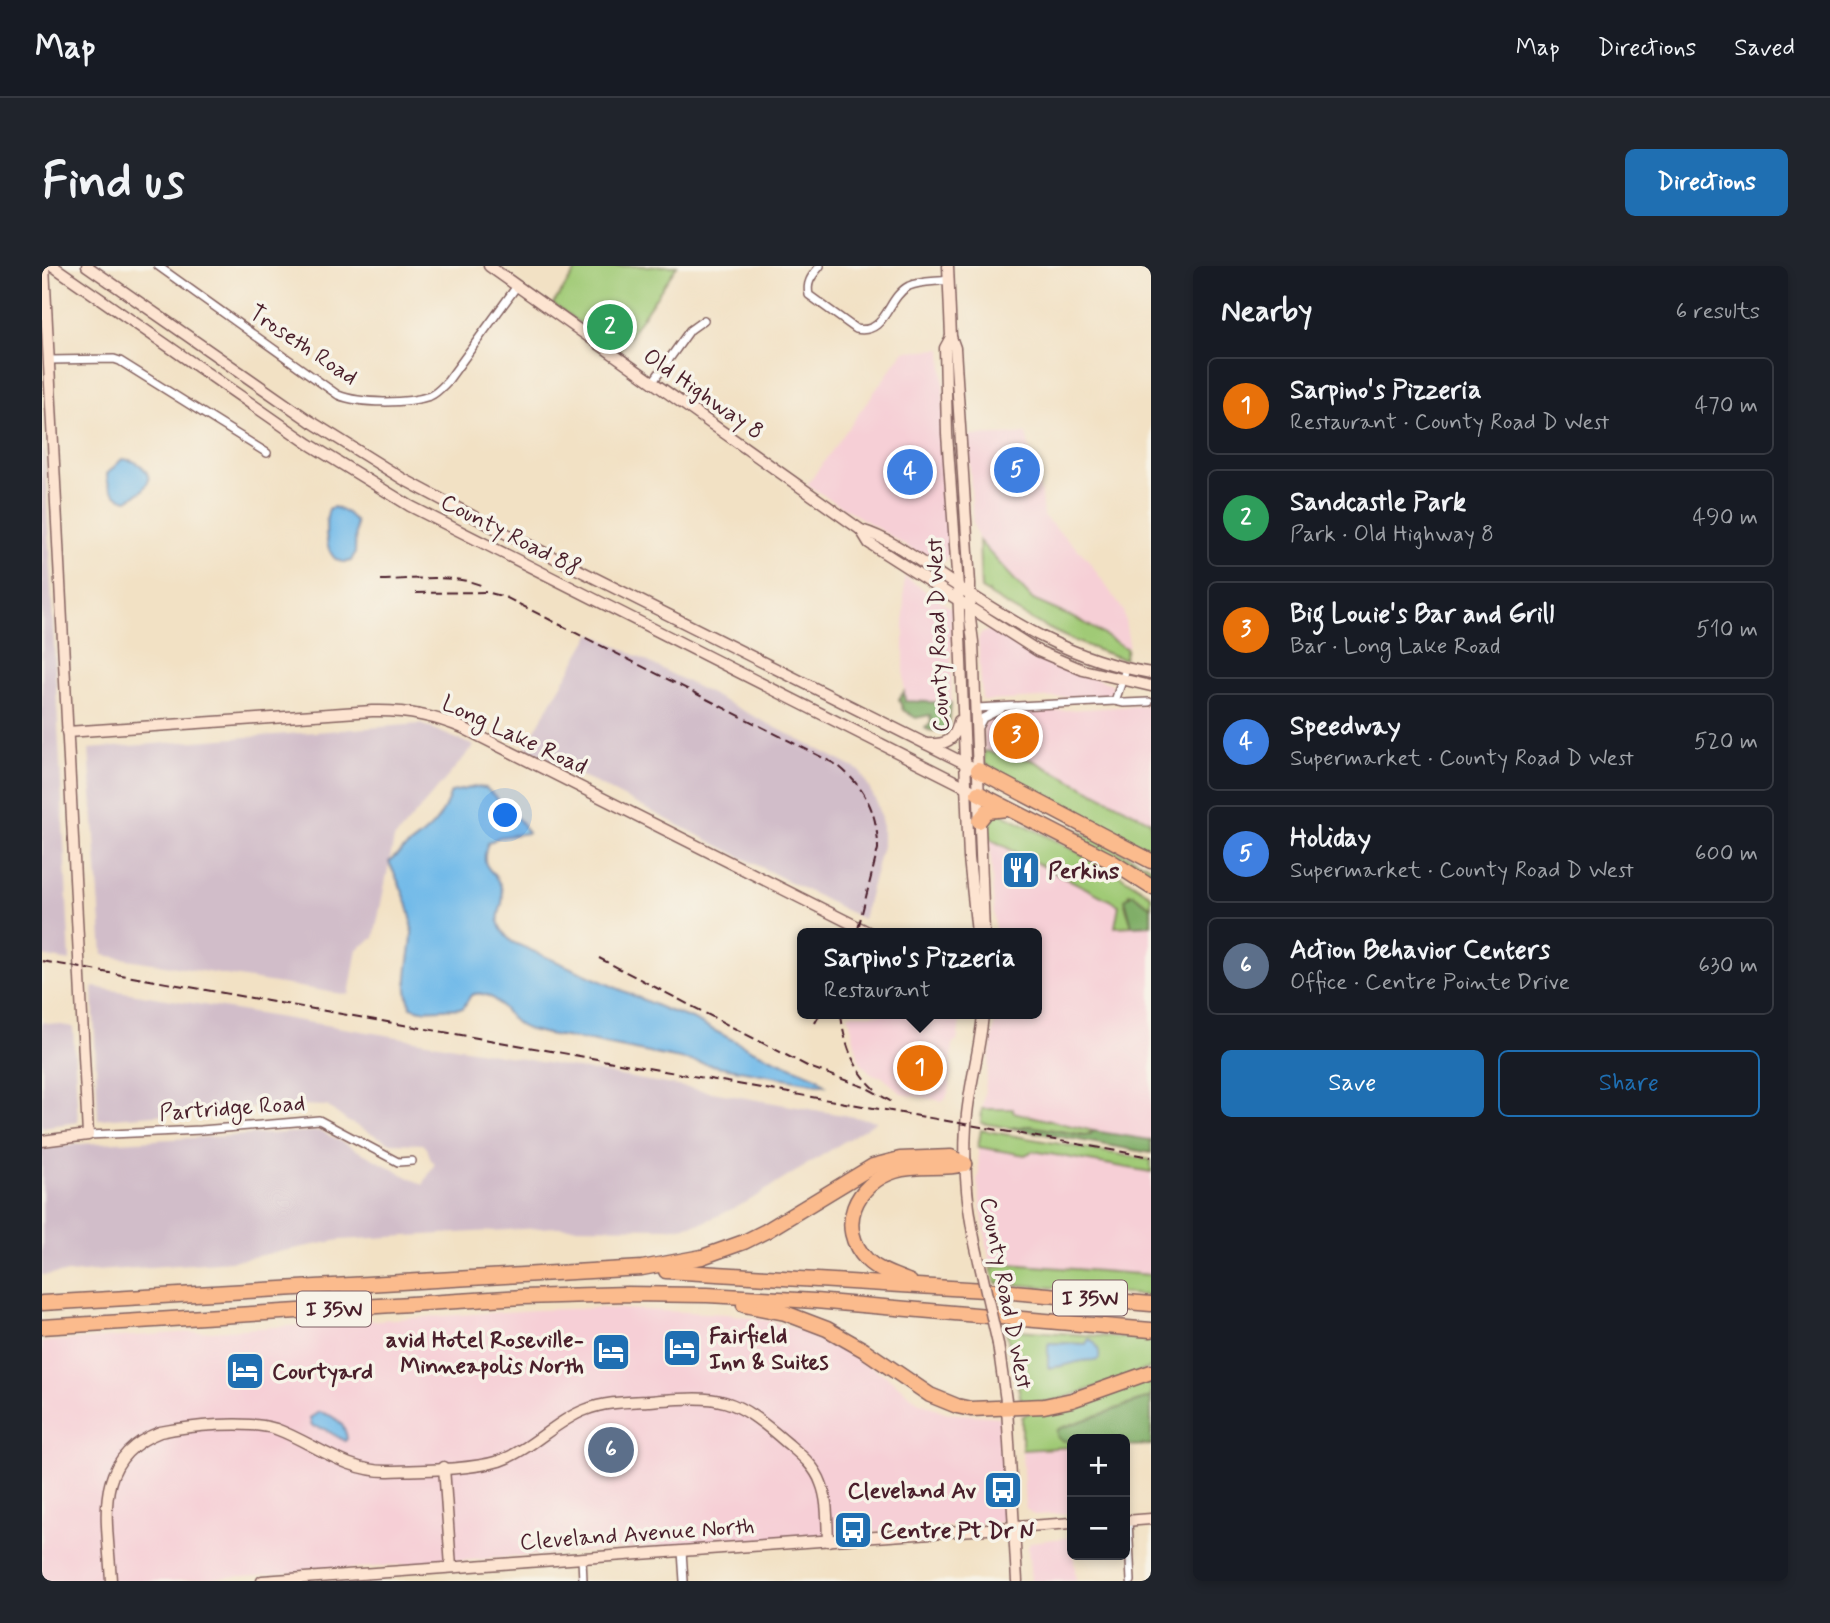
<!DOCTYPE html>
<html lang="en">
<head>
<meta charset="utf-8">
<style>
	body { margin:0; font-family:Mynerve,sans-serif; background:#20242c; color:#f1f3f6 }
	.controls { position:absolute; right:21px; bottom:21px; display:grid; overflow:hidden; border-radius:10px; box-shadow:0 4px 10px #0003 }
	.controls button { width:63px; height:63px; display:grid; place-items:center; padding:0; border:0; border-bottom:2px solid #363941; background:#171b24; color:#f1f3f6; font:35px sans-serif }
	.you { position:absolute; left:464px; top:550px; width:24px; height:24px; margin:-18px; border:5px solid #fff; border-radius:50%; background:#1a73e8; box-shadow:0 0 0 10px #1a73e833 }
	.badge { display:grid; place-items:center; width:46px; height:46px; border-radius:50%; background:#1f6fb2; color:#fff; font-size:23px; font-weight:700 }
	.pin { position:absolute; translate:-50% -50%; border:4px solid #fff; box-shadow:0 2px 7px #0006 }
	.popup { position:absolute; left:755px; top:662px; width:245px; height:91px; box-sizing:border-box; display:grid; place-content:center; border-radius:10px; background:#171b24; filter:drop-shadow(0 2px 5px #0005); font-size:23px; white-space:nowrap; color:#9ea1a6 }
	.popup b { font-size:26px; color:#f1f3f6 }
	.popup::after { content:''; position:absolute; left:50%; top:100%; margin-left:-14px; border:14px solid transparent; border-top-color:#171b24 }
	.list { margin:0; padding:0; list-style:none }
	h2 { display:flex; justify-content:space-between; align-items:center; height:91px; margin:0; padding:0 28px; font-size:30px }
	h2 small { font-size:23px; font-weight:400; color:#9ea1a6 }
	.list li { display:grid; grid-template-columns:46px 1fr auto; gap:21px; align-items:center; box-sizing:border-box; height:98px; margin:0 14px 14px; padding:0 14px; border:2px solid #363941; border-radius:10px }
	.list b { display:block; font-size:26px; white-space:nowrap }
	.list p { margin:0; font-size:23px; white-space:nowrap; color:#9ea1a6 }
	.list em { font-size:23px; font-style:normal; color:#9ea1a6 }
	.actions { display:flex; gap:14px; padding:21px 28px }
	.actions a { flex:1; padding:16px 0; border:2px solid #1f6fb2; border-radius:10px; text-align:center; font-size:24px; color:#1f6fb2 }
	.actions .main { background:#1f6fb2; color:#fff }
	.map { position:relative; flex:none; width:1109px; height:1315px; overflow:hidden; border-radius:10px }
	header { display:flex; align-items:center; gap:42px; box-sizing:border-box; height:98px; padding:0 35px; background:#171b24; border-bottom:2px solid #363941 }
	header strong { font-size:33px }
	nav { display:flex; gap:38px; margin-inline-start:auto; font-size:24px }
	.intro { display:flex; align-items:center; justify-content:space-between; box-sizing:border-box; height:168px; padding:0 42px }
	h1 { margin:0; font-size:49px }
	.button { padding:18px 32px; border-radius:10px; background:#1f6fb2; color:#fff; font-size:24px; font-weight:700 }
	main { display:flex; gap:42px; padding:0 42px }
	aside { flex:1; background:#171b24; border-radius:10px; box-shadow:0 4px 10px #0003 }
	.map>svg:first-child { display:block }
</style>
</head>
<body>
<header>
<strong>Map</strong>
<nav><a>Map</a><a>Directions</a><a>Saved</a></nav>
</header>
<div class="intro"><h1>Find us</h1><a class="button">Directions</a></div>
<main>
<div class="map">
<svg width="1109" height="1315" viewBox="0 0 1109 1315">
	<rect width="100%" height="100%" fill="#f7f3e8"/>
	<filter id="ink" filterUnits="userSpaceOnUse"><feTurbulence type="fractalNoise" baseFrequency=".0143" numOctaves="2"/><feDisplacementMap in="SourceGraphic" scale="14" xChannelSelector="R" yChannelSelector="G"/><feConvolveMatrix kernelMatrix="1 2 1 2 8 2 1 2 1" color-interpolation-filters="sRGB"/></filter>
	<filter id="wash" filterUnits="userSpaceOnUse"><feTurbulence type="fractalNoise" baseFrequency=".00686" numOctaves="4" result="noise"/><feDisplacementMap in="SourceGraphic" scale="28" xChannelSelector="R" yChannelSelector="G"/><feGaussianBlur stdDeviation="1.57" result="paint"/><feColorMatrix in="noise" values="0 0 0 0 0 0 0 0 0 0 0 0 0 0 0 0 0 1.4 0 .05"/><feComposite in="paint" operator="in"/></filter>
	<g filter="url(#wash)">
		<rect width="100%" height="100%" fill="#f2e1c4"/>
		<!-- built -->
		<g fill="#f6cfd6">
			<polygon points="900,83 908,285 903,295 896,298 890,296 765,219 862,85"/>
			<polygon points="984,168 999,228 1001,250 1044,291 1081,344 1087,377 1085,383 1041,356 991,334 937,275 931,258 926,170"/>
			<polygon points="862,310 910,343 909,437 862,435"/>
			<polygon points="947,364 1011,398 1070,418 1071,426 1066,429 942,435 940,433 936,373 939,368"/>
			<polygon points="1109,439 1109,556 990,494 942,485 941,460 946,453 958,448"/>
			<polygon points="948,573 1077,639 1073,661 1109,659 1109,874 1052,865 970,846 970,844 940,843 954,748 995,748 995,667 953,667"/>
			<polygon points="806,748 919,748 915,776 911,776 908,821 904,832 901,835 860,828 841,811 829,808 817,794"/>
			<polygon points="936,881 983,889 991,885 1109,906 1109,1009 967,998 949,1002 939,943 935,913 937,910"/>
			<polygon points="559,1042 686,1048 730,1055 771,1069 804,1084 847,1112 876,1135 905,1147 959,1151 966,1256 132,1315 0,1315 0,1076 492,1044"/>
			<polygon points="1030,1181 1030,1247 992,1249 983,1242 980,1184"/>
			<polygon points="1030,1271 1034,1315 989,1315 986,1281 989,1276"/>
		</g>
		<!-- industrial -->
		<g fill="#d1bdc9">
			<polygon points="0,144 28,695 0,690"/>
			<polygon points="550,367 818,505 834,535 840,557 840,580 821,653 483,481"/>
			<polygon points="379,458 432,480 352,573 332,672 315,683 307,729 61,689 47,483"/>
			<polygon points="51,721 350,770 835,855 705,936 660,957 632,962 514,961 298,974 189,995 0,1009 0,883 38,878 279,865 381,919 393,897 389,894 385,882 381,878 349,877 305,855 285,840 257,839 56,853"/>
			<polygon points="0,756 31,761 36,856 0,861"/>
		</g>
		<!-- green -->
		<g fill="#a0ca76" stroke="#757450" stroke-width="2" fill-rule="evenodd">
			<polygon points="537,0 635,0 577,85 511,38"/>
			<path d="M937 275 991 334 1041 356 1085 383 1082 393C1032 378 991 356 948 329L947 326 946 327 939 323Z"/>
			<polygon points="942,485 990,494 1106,554 1109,556 1109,584 943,498"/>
			<polygon points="958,546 1069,603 1109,629 1109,641 1091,628 1087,628 1083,638 1090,660 1073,661 1077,639 948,573 946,553"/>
			<polygon points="1026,559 1109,601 1109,613 1023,564"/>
			<polygon points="940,843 971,843 971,846 1052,865 1044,869 987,860 969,862 939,857"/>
			<polygon points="939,864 1109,894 1109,906 991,885 983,889 936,881"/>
			<polygon points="967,998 1109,1009 1109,1030 954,1017 949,1002"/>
			<path d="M964 1063 1109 1074V1102L1016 1134 980 1139ZM1048 1073 1052 1076 1049 1093 1007 1102V1077L1044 1078Z"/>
			<polygon points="1109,1111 1109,1131 1016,1163 1020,1175 1030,1174 1030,1181 980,1184 980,1151 986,1147"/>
		</g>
		<!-- forest -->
		<g fill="#80ae67" stroke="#656649" stroke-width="2">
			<path d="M862 426 863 435 909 437 907 460C900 464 889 467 883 462L889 457 888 449 874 452 861 444 857 433Z"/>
			<polygon points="1091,628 1109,641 1109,659 1090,660 1083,633"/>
			<polygon points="987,860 1038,869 1047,869 1052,865 1109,874 1109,887 969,862"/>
			<polygon points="1109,1131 1109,1179 1083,1180 1083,1173 1020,1175 1016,1172 1014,1165 1016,1163"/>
		</g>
		<!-- water -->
		<g fill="#71bae9" stroke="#5e6c8a" stroke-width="2">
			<path d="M80 193C93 194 105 200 107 214L101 224 86 234C73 232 65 221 65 208Z"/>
			<path d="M292 241 305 247 314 256 313 287 309 295C282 303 281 260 287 243Z"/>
			<path d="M433 521 444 522 478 555 486 567 457 571 446 577C436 605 452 601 459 621 467 646 442 650 470 676L622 743 650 753 710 784 775 811 783 819C710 807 636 793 563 778 538 772 510 771 485 763 464 757 456 720 429 729L421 742 379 744 369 741C358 713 372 688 370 659 368 637 356 616 347 596 375 570 396 566 409 526Z"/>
			<path d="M1047 1073C1055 1077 1058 1085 1057 1093L1054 1095C1040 1091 1021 1103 1006 1101V1079L1007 1077 1044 1078Z"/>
			<path d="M277 1146C291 1149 303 1156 305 1173L303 1175 282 1163 270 1160 268 1152Z"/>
		</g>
	</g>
	<g filter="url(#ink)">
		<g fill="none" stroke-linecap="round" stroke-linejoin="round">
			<!-- street casing -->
			<g stroke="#856361" stroke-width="10">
				<g id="street">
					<path d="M116 0 296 129C318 138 365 138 388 130 395 127 400 121 405 116L475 20"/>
					<path d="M778 0C770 10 764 16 767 29L814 63C845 69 844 32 867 20 879 15 894 16 906 14"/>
					<polyline points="7,94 72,93 78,95 225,187"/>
					<polyline points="610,117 648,64 662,54"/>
					<polyline points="1073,435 1082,437 1107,436"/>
					<polyline points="934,442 1073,435 1084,403"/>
					<polyline points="935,463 941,452 959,443"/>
					<polyline points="46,869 159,864 277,854 356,896 370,895"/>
					<polyline points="1086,1255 1089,1315"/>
					<polyline points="640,1285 642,1315"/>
					<polyline points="540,1292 541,1315"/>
				</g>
			</g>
			<!-- secondary casing -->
			<g stroke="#856361" stroke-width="13">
				<g id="secondary">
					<polyline points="11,0 267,178 368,240 936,527"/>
					<polyline points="45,0 268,155 361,213 455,263 936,504"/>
					<path d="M447 0 819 264C852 274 878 296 906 314 973 358 1029 394 1109 407"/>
					<polyline points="906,0 909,71 913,82 928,318 928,353 931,376 942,667"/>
					<polyline points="909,71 903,82 905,168 916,321 927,592 935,667"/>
					<polyline points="819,264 827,277 996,385 1041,404 1109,420"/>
					<path d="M25 466 330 445C363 444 391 449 421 462L828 667"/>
					<path d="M884 478C904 479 913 475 917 455"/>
					<polyline points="0,875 46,869 2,0"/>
					<path d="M937 995C926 950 921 906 924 860 926 822 938 786 941 748"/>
					<polyline points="956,1078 965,1142 975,1315"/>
					<polyline points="402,1201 409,1301"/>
					<polyline points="1083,1255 1109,1253"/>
					<path d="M69 1315C66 1255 48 1193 118 1166 147 1160 205 1154 234 1163 272 1177 304 1206 347 1205 378 1204 428 1204 457 1195 489 1184 512 1156 543 1144 563 1136 585 1136 606 1135 679 1130 689 1128 745 1177 759 1189 773 1200 779 1217 786 1234 785 1256 786 1275"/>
					<polyline points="220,1315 1030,1257"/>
				</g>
			</g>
			<!-- highway casing -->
			<g stroke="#856361" stroke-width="17">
				<g id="highway">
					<polyline points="936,504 1109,595"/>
					<polyline points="936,527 1067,594 1109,621"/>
					<polyline points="937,555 945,545 965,543"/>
					<polyline points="624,1005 959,1025 1109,1038"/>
					<path d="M868 1016C854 1010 836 1005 825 994 793 961 814 917 853 905 876 898 900 904 923 898"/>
					<polyline points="0,1037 600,1002 660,991 702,976 724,965 831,900 858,893 909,891 923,898"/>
					<polyline points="702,1039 743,1047 785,1063 822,1084 888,1129 915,1140 929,1143 1002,1140 1030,1134 1109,1106"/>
					<polyline points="0,1061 481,1031 585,1028 665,1029 773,1035 1109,1064"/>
				</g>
			</g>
			<!-- street -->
			<use href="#street" stroke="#fff" stroke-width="7"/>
			<!-- secondary -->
			<use href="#secondary" stroke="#fde4d1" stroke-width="10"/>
			<!-- highway -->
			<use href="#highway" stroke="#fbbb8d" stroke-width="14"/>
			<!-- rail -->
			<g stroke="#4a1f2b" stroke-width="2" stroke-dasharray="10 5" stroke-linecap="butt">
				<path d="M339 314C371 314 411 307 441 320"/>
				<path d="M374 327 444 326 463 331 795 499C823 521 836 547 836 583L815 667"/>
				<polyline points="557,692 767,801 825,822 850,836"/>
				<polyline points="0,695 1109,891"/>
				<path d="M799 748C802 777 811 803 833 823"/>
				<polyline points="773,757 778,748"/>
			</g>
			<!-- secondary-bridge casing -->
			<g stroke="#856361" stroke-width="13" stroke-linecap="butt">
				<polyline id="secondary-bridge" points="937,995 956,1078"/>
			</g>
			<!-- secondary-bridge -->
			<use href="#secondary-bridge" stroke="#fde4d1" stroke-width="10"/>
		</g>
	</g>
	<!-- icons -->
	<defs>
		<g id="restaurant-square" transform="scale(2.0125)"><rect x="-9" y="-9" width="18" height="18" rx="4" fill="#1f6fb2" stroke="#f7f3e8"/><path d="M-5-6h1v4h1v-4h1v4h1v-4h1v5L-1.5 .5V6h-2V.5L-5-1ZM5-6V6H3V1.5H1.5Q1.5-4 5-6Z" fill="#fff"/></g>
		<g id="hotel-square" transform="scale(2.0125)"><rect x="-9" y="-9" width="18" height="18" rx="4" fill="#1f6fb2" stroke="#f7f3e8"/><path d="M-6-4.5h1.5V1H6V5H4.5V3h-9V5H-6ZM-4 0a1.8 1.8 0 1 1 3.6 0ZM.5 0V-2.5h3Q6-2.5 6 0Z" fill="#fff"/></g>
		<g id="bus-square" transform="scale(2.0125)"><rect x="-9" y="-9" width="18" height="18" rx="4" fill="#1f6fb2" stroke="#f7f3e8"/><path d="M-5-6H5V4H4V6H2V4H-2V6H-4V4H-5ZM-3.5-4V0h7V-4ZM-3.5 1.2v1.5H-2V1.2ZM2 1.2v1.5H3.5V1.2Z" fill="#fff"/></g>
	</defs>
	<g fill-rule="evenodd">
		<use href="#restaurant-square" x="979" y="604"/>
		<use href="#hotel-square" x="640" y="1082"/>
		<use href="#hotel-square" x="569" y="1086"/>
		<use href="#hotel-square" x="203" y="1105"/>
		<use href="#bus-square" x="961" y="1224"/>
		<use href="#bus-square" x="811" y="1264"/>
	</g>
	<g text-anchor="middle" stroke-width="7" stroke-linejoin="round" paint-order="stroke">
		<!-- shield labels -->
		<g fill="#f7f3e8" stroke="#7e5f64" stroke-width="2">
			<rect x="1011" y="1014.5" width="74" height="35" rx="5"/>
			<rect x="255" y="1025.5" width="74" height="35" rx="5"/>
		</g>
		<g font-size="21" font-weight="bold" fill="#4a1f2b">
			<text x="1048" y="1039">I 35W</text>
			<text x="292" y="1050">I 35W</text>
		</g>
		<!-- street labels -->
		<g font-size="23" fill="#4a1f2b" stroke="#f7f3e8">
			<text transform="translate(262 78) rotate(34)" y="8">Troseth Road</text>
			<text transform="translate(662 127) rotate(35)" y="8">Old Highway 8</text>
			<text transform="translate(469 268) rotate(27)" y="8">County Road 88</text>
			<text transform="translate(895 369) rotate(-92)" y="8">County Road D West</text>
			<text transform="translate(473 468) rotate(25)" y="8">Long Lake Road</text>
			<text transform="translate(190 841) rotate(-4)" y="8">Partridge Road</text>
			<text transform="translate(965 1027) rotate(79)" y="8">County Road D West</text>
			<text transform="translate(595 1267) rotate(-4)" y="8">Cleveland Avenue North</text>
		</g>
		<!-- poi labels -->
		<g font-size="23" font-weight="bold" fill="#4a1f2b" stroke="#f7f3e8" text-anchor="start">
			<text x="1006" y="612">Perkins</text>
			<text x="667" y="1077">Fairfield<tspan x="667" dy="26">Inn &amp; Suites</tspan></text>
			<text x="542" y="1081" text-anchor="end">avid Hotel Roseville-<tspan x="542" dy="26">Minneapolis North</tspan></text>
			<text x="230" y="1113">Courtyard</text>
			<text x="934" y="1232" text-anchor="end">Cleveland Av</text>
			<text x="838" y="1272">Centre Pt Dr N</text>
		</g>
	</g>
</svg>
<div class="controls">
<button>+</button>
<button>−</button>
</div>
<div class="you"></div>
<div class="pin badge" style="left:878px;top:802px;background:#e8710a">1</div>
<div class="popup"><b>Sarpino's Pizzeria</b>Restaurant</div>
<div class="pin badge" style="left:568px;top:61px;background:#2e9e5b">2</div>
<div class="pin badge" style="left:974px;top:470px;background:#e8710a">3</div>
<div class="pin badge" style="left:868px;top:206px;background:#3f7fe0">4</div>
<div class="pin badge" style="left:975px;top:204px;background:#3f7fe0">5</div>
<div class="pin badge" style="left:569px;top:1184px;background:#5c6f8a">6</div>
</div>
<aside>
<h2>Nearby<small>6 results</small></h2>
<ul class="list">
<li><span class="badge" style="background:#e8710a">1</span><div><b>Sarpino's Pizzeria</b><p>Restaurant · County Road D West</p></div><em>470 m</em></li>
<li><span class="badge" style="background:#2e9e5b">2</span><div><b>Sandcastle Park</b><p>Park · Old Highway 8</p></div><em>490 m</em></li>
<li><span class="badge" style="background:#e8710a">3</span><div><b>Big Louie's Bar and Grill</b><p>Bar · Long Lake Road</p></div><em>510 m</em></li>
<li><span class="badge" style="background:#3f7fe0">4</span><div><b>Speedway</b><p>Supermarket · County Road D West</p></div><em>520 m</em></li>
<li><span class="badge" style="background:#3f7fe0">5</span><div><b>Holiday</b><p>Supermarket · County Road D West</p></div><em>600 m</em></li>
<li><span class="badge" style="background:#5c6f8a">6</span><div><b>Action Behavior Centers</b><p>Office · Centre Pointe Drive</p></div><em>630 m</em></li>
</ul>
<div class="actions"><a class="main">Save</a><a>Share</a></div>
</aside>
</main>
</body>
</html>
